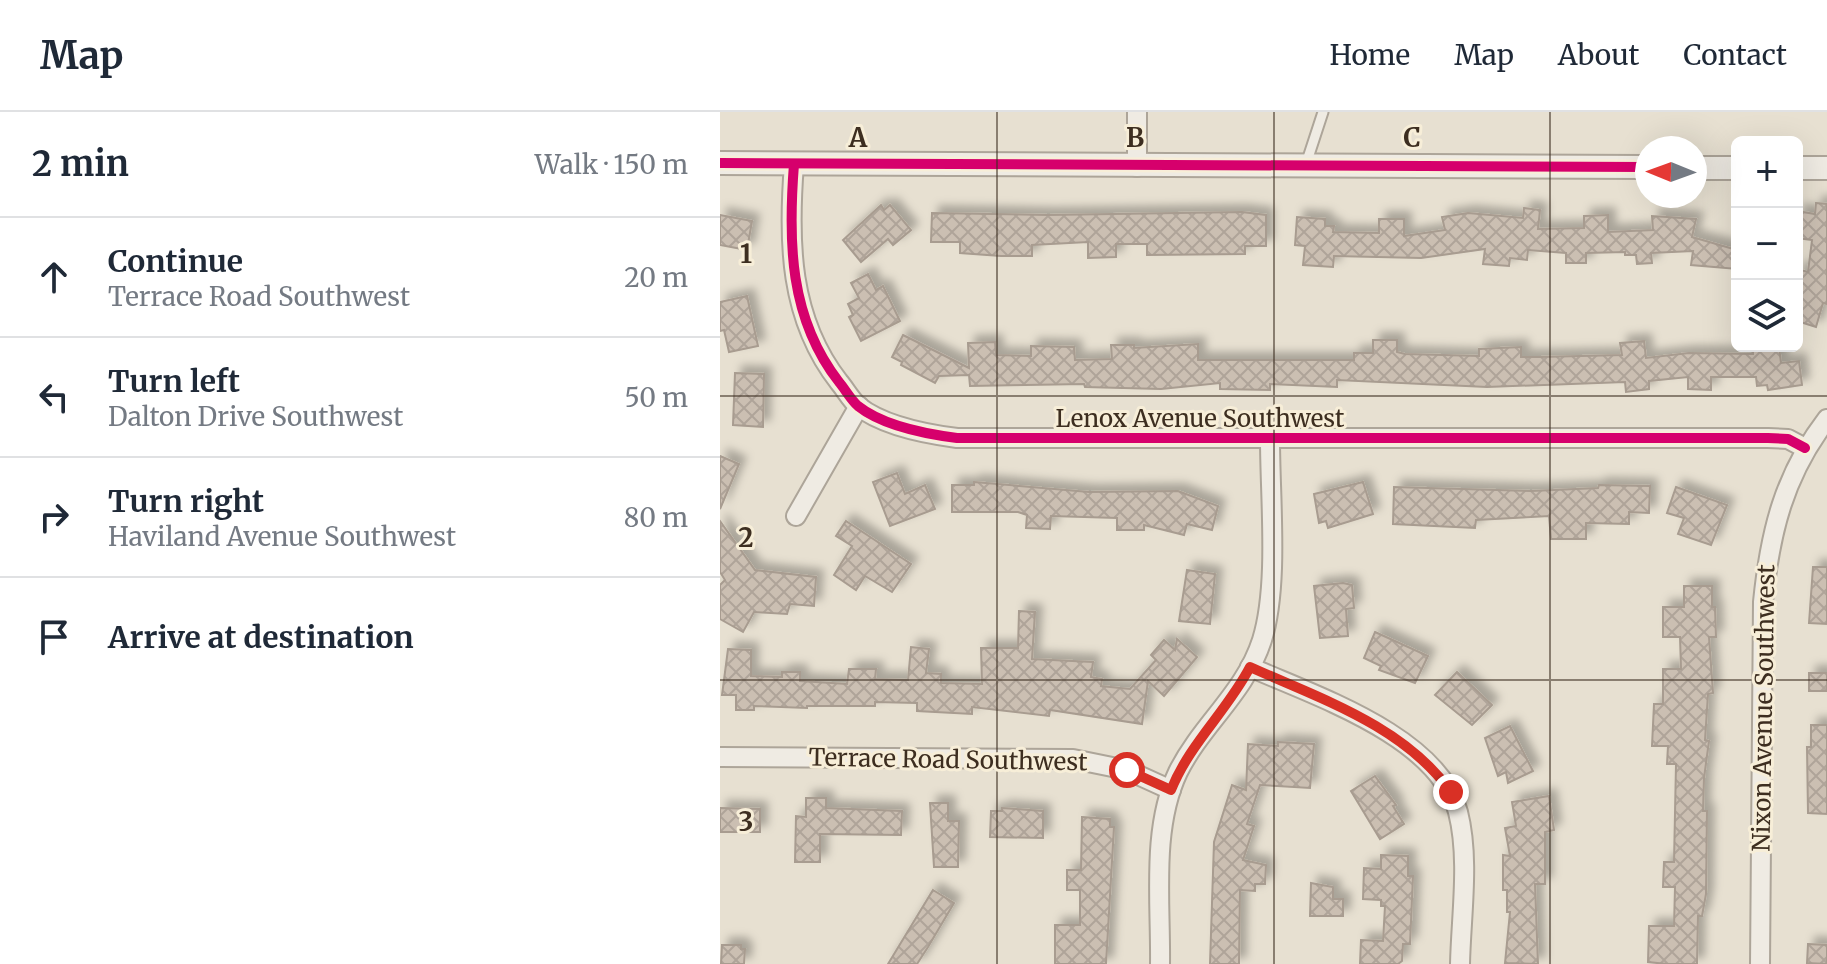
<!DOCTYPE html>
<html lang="en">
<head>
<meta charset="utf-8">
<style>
	body { margin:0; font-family:Merriweather,serif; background:#f2f2f3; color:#1f2937 }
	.controls { position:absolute; right:24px; top:24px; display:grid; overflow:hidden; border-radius:12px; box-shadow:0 8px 32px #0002 }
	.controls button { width:72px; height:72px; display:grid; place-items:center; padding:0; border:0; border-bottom:2px solid #e0e1e3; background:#fff; color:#1f2937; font:40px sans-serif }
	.compass { position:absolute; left:915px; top:24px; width:72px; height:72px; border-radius:50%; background:#fff; box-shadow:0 8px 32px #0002; rotate:271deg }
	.stop { position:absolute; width:24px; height:24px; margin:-18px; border:6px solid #d93025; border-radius:50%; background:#fff }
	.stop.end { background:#d93025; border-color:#fff; box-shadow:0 2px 8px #0008 }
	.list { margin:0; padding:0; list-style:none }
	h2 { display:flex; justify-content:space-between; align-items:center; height:104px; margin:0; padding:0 32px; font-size:34px }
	h2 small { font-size:26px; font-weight:400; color:#747a83 }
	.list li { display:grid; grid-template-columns:52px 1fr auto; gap:24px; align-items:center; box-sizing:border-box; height:120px; padding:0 32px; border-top:2px solid #e0e1e3 }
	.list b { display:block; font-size:30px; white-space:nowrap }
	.list p { margin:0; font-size:26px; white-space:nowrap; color:#747a83 }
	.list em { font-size:26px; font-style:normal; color:#747a83 }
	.icon { flex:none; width:44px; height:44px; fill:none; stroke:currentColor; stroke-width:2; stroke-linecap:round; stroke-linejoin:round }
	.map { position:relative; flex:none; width:1107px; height:852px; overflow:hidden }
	header { display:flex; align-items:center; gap:48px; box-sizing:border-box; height:112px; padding:0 40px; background:#fff; border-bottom:2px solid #e0e1e3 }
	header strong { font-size:38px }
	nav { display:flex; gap:44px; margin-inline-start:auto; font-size:28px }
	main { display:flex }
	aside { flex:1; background:#fff }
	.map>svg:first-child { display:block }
</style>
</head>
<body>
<header>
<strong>Map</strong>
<nav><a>Home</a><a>Map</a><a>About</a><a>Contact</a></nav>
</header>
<main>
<aside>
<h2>2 min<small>Walk · 150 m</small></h2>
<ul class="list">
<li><svg class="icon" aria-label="ahead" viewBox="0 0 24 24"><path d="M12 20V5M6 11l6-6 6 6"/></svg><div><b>Continue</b><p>Terrace Road Southwest</p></div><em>20 m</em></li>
<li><svg class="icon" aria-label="left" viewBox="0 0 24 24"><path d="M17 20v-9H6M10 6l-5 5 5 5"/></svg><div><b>Turn left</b><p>Dalton Drive Southwest</p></div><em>50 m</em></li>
<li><svg class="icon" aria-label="right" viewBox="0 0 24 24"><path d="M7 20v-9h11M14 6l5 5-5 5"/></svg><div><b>Turn right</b><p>Haviland Avenue Southwest</p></div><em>80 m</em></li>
<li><svg class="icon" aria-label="arrive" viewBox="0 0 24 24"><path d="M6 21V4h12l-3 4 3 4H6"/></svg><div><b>Arrive at destination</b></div></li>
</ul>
</aside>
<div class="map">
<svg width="1107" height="852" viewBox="0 0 1107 852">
	<defs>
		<pattern id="building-cross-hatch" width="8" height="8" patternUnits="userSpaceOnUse" patternTransform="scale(2)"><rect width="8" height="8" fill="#cbbfb2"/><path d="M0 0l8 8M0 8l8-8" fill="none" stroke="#afa499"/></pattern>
		<filter id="shadow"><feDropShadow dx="7" dy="-7" stdDeviation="4" flood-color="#0004"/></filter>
	</defs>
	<rect width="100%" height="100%" fill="#e7e0d1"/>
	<!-- building -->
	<g fill="url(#building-cross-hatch)" stroke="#a89c90" stroke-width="2" filter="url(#shadow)">
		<polygon points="1096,91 1107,92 1107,192 1103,191 1096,215 1077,209 1077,157 1088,160 1092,128 1077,126 1077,99 1095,102"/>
		<polygon points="161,93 164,98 170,93 191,118 173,133 168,127 141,150 123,128"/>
		<polygon points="804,96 820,98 818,117 864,116 864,104 888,103 888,120 933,118 932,104 976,107 972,125 1017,138 1017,157 971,153 973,139 931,141 932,151 917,152 916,143 905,143 905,140 866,141 866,151 846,151 846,141 808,138 807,148 790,146 789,154 763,152 765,137 701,146 614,144 613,155 583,153 585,134 575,133 577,105 605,107 605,114 614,114 613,120 659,121 659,107 684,107 684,124 725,118 722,105 748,101 803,106"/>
		<polygon points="522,100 546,103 546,134 525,134 525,142 427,143 427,132 396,132 396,145 368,146 368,130 312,133 312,144 281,144 240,141 240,130 211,130 212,101 328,103"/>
		<polygon points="0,103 32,109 27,138 0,133"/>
		<polygon points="148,162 156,178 163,174 180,209 141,229 129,205 133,203 128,192 139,186 131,171"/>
		<polygon points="27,184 38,234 9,240 4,218 0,219 0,190"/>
		<polygon points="183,223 249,256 248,231 275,230 276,243 311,244 311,234 354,235 355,248 392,247 391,233 414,233 414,236 478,232 478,248 634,248 634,241 653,241 653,228 677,228 677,240 685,242 759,244 759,237 801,235 801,245 820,245 902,243 900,231 924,229 926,246 969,241 1033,242 1033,236 1059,234 1061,251 1079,249 1082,273 1048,278 1047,273 1037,274 1036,265 991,265 991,278 968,277 968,265 929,269 929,277 906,280 905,270 767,275 617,268 617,275 550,272 550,278 500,277 500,271 441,277 365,275 364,272 250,274 249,263 219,264 215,271 181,253 182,250 172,245"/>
		<polygon points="15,261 44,262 43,315 13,313"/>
		<polygon points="0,344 19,352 0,397"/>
		<polygon points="177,361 185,382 205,373 215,397 170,414 153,370"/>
		<polygon points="254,370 369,380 458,379 498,394 492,418 467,412 464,423 424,413 424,418 397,418 397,406 331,404 330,417 306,416 307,403 298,400 232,400 232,373 254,373"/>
		<polygon points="643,370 653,402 608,416 606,409 599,411 594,382"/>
		<polygon points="879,373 930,374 929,401 909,400 909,412 866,411 866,427 831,427 829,404 756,408 755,416 673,412 674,375 811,379 878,376"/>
		<polygon points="956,375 1007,393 991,433 958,422 964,406 947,401"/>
		<polygon points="0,409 35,458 96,465 94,494 70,492 67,502 34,500 23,520 0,507 0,473 5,468 0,460"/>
		<polygon points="126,409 191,452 172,480 145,464 136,478 114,463 132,434 116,424"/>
		<polygon points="1093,455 1107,455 1107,512 1089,511"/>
		<polygon points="467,458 495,462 490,512 459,509"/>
		<polygon points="623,471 632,473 634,496 626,497 628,524 600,526 594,474"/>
		<polygon points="964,474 992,474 992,495 995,495 996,525 989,525 993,581 988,582 985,628 989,629 984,666 983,699 987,699 986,782 982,804 978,804 977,852 947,852 928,850 929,814 954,814 955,775 943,775 944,750 954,750 956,652 947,652 948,634 932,634 934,592 943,592 943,557 961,557 960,525 943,525 943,495 964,495"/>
		<polygon points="299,499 315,500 312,547 373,550 371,565 382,567 381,574 410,577 436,548 431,543 444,528 455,538 457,527 477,545 444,584 428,569 422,612 330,598 329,604 252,595 252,602 197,599 197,591 155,590 155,594 87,594 87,596 34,594 34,598 16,598 16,583 2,583 8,537 31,538 31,564 62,565 62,560 80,560 80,569 127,572 129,557 156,557 155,567 188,568 191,535 209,537 206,561 221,562 221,571 262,572 261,536 298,536"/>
		<polygon points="655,520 708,544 695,571 659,558 661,554 644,546"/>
		<polygon points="737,560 772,593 752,613 715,583"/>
		<rect x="1089" y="561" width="18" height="18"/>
		<polygon points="1091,613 1107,613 1107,702 1088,701 1087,635 1091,635"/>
		<polygon points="790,614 813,659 788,671 786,660 778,664 765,626"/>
		<polygon points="558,630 594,632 590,676 540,673 527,712 534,714 523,748 546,753 545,772 535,772 535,779 520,778 519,852 490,852 494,730 512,673 526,678 528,632 558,634"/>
		<polygon points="655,664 676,693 673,694 684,712 660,727 631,679"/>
		<polygon points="829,684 834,718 825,720 825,772 815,772 818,852 785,851 790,800 787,800 787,778 783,778 783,743 790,744 785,716 796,714 792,690"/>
		<polygon points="86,686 106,686 106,696 182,699 181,723 100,722 100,750 75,750 76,704 86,705"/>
		<polygon points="210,691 228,691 228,709 239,709 238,755 214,755"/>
		<polygon points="0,696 40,697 40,720 0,720"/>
		<polygon points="282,696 323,699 323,726 270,725 271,699 282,699"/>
		<polygon points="362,705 390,707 390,715 394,715 386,852 335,852 335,813 360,813 360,778 347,778 347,758 361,758"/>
		<polygon points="661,743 688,744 688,764 693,764 690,832 683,832 682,849 678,852 640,852 641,828 663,829 665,794 661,794 661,788 643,787 644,756 661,757"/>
		<polygon points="591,771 613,775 613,787 623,787 623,804 590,804"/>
		<polygon points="213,778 234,791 208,835 197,852 168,852"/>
		<polygon points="1088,832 1107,833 1107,852 1087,851"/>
		<polygon points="2,833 21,833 21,837 25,837 24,852 1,852"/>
	</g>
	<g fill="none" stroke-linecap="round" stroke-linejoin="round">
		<!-- service casing -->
		<g stroke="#ada599" stroke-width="13">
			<polyline id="service" points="586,52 603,0"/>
		</g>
		<!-- minor casing -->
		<g stroke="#ada599" stroke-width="22">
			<g id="minor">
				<path d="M74 52C68 129 69 206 119 270 125 277 131 288 138 294 163 314 206 322 237 326H1048L1068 327 1085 336"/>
				<polyline points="417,55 417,0"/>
				<polyline points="76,404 139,294"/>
				<path d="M530 555C595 584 718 624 738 700 750 747 741 804 740 852"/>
				<polyline points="0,645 353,647 407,658 451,678"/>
				<path d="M440 852C441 790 431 717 458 660 482 612 525 581 542 528 559 473 550 387 550 328"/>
				<path d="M1040 852 1043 490C1050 420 1064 363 1107 307"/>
			</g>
		</g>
		<!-- tertiary casing -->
		<g stroke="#ada599" stroke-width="26">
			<g id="tertiary">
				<polyline points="0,51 927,55"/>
				<polyline points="975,56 1017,56"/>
				<polyline points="1077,56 1107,56"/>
			</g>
		</g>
		<!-- service -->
		<use href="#service" stroke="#efebe3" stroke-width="9"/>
		<!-- minor -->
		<use href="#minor" stroke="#efebe3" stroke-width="18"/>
		<!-- tertiary -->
		<use href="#tertiary" stroke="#efebe3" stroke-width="22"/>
		<!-- cycleway casing -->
		<g stroke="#f7eed8" stroke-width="15">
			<g id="cycleway">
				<polyline points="0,51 927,55"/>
				<path d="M74 52C68 129 69 206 119 270 125 277 131 288 138 294 163 314 206 322 237 326H1048L1068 327 1085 336"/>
			</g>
		</g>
		<!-- cycleway -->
		<use href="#cycleway" stroke="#d6006c" stroke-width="10"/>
	</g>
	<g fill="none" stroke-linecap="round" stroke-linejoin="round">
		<!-- route -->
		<path stroke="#d93025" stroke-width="10" d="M407 658 451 678C470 631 507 599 530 555 601 587 684 614 731 680"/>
	</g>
	<!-- grid -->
	<path fill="none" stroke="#3d2e20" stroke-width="2" stroke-opacity="0.55" d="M277 0V852M554 0V852M830 0V852M0 284H1107M0 568H1107"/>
	<g text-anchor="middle" stroke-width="6" stroke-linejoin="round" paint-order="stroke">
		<!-- street labels -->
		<g font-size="24" fill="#3d2e20" stroke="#f7eed8">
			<text x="480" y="315">Lenox Avenue Southwest</text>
			<text transform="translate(1044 596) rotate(-89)" y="8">Nixon Avenue Southwest</text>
			<text transform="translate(228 648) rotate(1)" y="8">Terrace Road Southwest</text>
		</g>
	</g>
	<g font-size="26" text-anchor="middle" font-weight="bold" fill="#3d2e20" stroke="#f7eed8" stroke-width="6" stroke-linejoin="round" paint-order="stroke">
		<text x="138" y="35">A</text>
		<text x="415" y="35">B</text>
		<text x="692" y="35">C</text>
		<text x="26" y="151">1</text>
		<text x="26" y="435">2</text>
		<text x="26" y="719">3</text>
	</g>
</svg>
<div class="controls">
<button>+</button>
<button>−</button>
<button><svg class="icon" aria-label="layers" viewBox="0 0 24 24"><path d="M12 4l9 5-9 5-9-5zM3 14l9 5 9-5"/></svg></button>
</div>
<svg class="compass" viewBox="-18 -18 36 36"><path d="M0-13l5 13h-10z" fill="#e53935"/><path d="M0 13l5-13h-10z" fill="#747a83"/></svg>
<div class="stop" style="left:407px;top:658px"></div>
<div class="stop end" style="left:731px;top:680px"></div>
</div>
</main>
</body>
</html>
